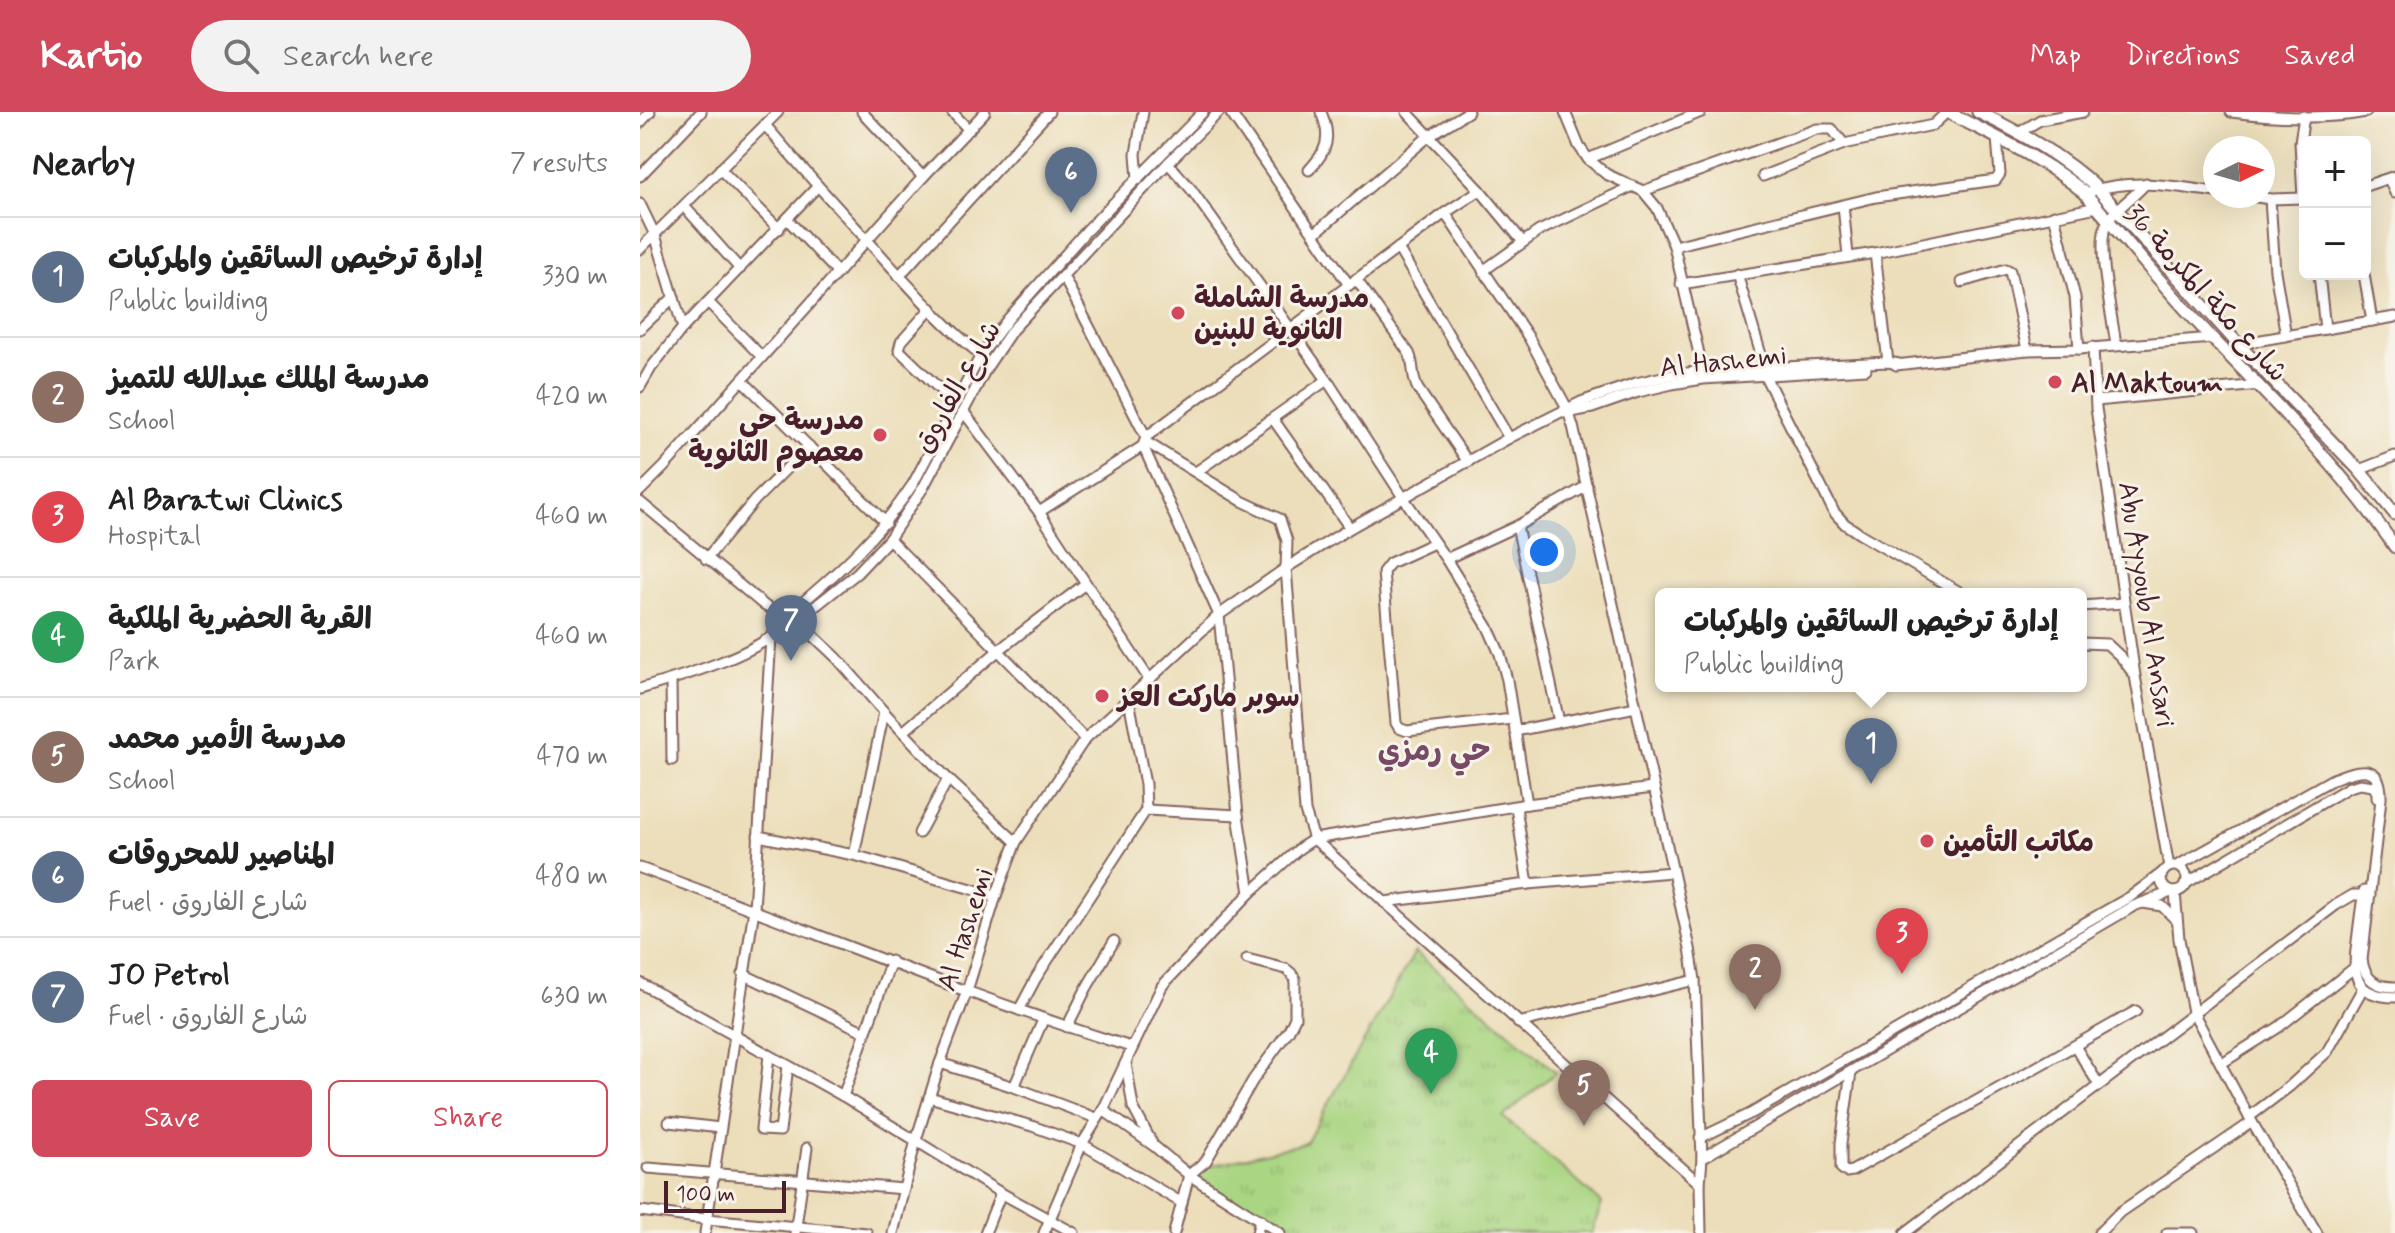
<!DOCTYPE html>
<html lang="en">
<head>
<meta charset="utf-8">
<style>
	body { margin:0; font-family:Mynerve,"Playpen Sans Arabic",sans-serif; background:#f2f2f2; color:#222 }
	.controls { position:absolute; right:24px; top:24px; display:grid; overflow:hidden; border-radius:12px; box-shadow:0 8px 32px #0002 }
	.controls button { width:72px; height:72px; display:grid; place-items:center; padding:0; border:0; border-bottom:2px solid #e0e0e0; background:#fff; color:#222; font:40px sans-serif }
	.compass { position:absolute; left:1563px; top:24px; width:72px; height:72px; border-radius:50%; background:#fff; box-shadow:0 8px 32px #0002; rotate:85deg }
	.scale { position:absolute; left:24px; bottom:20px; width:122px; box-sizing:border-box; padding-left:8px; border:4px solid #4a1f2b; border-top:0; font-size:22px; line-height:28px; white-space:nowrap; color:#4a1f2b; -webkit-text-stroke:6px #f7f3e8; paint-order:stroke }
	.you { position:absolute; left:904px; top:440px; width:28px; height:28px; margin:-20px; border:6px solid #fff; border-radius:50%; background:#1a73e8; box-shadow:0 0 0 12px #1a73e833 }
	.badge { display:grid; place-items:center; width:52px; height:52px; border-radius:50%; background:#d1495b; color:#fff; font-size:26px; font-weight:700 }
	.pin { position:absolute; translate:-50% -66px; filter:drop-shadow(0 2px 4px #0008) }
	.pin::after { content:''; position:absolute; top:42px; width:28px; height:24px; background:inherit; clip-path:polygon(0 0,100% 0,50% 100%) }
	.popup { position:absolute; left:1015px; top:476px; width:432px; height:104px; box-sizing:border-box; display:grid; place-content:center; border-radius:12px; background:#fff; filter:drop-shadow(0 2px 6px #0005); font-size:26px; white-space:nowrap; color:#767676 }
	.popup b { font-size:30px; color:#222 }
	.popup::after { content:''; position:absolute; left:50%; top:100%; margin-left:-16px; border:16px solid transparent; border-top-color:#fff }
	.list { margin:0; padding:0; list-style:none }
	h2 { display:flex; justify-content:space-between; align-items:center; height:104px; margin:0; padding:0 32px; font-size:34px }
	h2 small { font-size:26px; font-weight:400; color:#767676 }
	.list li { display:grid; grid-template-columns:52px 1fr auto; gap:24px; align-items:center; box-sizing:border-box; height:120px; padding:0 32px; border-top:2px solid #e0e0e0 }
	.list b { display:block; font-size:30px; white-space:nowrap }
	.list p { margin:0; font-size:26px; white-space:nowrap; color:#767676 }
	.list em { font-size:26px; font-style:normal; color:#767676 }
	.actions { display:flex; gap:16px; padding:24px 32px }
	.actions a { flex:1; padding:18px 0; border:2px solid #d1495b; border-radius:12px; text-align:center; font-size:28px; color:#d1495b }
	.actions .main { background:#d1495b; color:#fff }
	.icon { flex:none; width:44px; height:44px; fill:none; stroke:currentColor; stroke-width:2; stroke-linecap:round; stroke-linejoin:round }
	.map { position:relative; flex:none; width:1755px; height:1121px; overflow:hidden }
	header { display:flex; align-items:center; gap:48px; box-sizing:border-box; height:112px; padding:0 40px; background:#d1495b; color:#fff }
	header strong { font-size:38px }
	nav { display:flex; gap:44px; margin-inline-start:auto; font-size:28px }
	.search { width:560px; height:72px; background:#f2f2f2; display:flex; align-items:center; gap:20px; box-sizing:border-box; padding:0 28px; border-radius:44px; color:#767676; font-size:30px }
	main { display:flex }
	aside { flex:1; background:#fff }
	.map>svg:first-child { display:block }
</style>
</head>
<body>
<header>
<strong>Kartio</strong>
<div class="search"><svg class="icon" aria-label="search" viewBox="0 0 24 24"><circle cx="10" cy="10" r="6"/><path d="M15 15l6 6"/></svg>Search here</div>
<nav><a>Map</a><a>Directions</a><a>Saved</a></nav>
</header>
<main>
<aside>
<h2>Nearby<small>7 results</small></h2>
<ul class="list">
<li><span class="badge" style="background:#5c6f8a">1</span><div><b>إدارة ترخيص السائقين والمركبات</b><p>Public building</p></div><em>330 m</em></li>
<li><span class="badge" style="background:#8d6e63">2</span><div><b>مدرسة الملك عبدالله للتميز</b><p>School</p></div><em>420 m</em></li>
<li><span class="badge" style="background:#e0444e">3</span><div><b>Al Baratwi Clinics</b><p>Hospital</p></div><em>460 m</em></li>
<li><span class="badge" style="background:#2e9e5b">4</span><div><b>القرية الحضرية الملكية</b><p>Park</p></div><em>460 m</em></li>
<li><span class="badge" style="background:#8d6e63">5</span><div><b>مدرسة الأمير محمد</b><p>School</p></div><em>470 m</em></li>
<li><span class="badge" style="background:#5c6f8a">6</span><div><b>المناصير للمحروقات</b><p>Fuel · شارع الفاروق</p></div><em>480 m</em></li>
<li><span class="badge" style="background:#5c6f8a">7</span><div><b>JO Petrol</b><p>Fuel · شارع الفاروق</p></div><em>630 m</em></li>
</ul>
<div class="actions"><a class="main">Save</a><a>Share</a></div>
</aside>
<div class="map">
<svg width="1755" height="1121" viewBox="0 0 1755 1121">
	<defs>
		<pattern id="grass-tufts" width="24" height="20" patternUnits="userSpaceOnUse" patternTransform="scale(2)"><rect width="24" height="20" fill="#aad683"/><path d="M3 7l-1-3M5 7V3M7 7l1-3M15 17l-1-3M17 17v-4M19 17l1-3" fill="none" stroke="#94b771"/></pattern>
	</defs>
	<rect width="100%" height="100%" fill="#f7f3e8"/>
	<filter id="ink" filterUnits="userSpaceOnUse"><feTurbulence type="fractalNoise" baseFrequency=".0125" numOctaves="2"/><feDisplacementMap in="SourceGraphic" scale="16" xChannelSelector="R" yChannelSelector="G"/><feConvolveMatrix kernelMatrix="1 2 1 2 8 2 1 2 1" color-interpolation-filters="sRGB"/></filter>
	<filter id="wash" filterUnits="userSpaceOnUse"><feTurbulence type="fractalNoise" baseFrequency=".006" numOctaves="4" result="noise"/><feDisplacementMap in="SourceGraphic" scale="32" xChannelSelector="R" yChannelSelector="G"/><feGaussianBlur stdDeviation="1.8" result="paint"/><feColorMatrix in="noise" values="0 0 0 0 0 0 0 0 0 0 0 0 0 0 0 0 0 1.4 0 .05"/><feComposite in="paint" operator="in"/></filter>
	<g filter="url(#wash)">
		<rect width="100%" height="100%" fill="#ecdeba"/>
		<!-- grass -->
		<polygon fill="url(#grass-tufts)" stroke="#7a7a57" stroke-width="2" points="775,840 916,960 863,1005 962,1091 952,1121 645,1121 547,1059 666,1031"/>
	</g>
	<g filter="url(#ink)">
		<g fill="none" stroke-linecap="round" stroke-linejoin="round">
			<!-- minor casing -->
			<g stroke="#83625d" stroke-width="13">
				<g id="minor">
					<polyline points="222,0 283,65"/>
					<polyline points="312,0 329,18"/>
					<polyline points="590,0 709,173"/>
					<polyline points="767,0 840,78 883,130"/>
					<polyline points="925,0 939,34 948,47 966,62 1003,79 1017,96 1034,134 1063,259"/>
					<path d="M1591 0C1633 5 1685 8 1726 0"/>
					<polyline points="0,11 10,0"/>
					<path d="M125 13C159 53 193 91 228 129 264 168 299 210 341 243"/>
					<polyline points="1380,20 1400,8 1443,0"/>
					<polyline points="948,47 1061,0"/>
					<polyline points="528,51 551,77 687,268 763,385 806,447 848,515 860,542 867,568 887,692"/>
					<polyline points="80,57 139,117"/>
					<path d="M669 58C687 39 692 26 681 0"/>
					<polyline points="0,64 61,0"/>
					<polyline points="1123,64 1204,32 1293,13 1307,0"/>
					<polyline points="498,67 496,42 503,0"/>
					<polyline points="1749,67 1755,81"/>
					<polyline points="1725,74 1755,64"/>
					<polyline points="1003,79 1177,17 1192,17 1204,32"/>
					<path d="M1452 79C1493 66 1534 74 1575 80"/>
					<polyline points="1610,84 1630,87 1665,86"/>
					<polyline points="1663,86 1660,30 1664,4"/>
					<polyline points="1630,87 1635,159 1646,224"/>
					<polyline points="0,92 15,123 43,216"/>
					<polyline points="1203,93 1208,144"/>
					<polyline points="44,94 100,157"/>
					<polyline points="805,101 889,226 927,296 933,314 1050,836 1055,868 1062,1046 1060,1072 1061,1121"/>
					<polyline points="1414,103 1435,185 1439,237"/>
					<polyline points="147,107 198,161"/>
					<polyline points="674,122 789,24 828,0"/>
					<polyline points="1034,134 1236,85 1356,68 1360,62 1357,26"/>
					<polyline points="758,136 869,326"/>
					<polyline points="0,137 138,0"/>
					<polyline points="1235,141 1248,250"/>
					<polyline points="843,159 899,119 993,74"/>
					<polyline points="1097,162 1125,256"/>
					<polyline points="1679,162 1685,217"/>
					<polyline points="1724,162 1732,209"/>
					<polyline points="259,164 409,0"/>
					<polyline points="423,164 506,325 503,334 579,503 598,703 610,781"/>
					<path d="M716 167 769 241C775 254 771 264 778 277L828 350"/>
					<polyline points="1322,170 1366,157 1370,159 1387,238"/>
					<polyline points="1041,172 1235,141 1457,95"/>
					<polyline points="68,190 122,245"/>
					<polyline points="291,196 261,230 259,238 314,291"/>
					<polyline points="0,217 34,185"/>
					<polyline points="1598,232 1755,205"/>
					<path d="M1476 233C1473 207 1455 131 1467 111 1474 97 1495 85 1506 71"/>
					<polyline points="1453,235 1456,296 1495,564 1529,755"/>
					<polyline points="1256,253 1387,238 1439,237 1572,226"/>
					<polyline points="1125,264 1194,400 1205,412 1220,422 1323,482"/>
					<polyline points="102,268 246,411"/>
					<polyline points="0,275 11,256 41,218 177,75"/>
					<polyline points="1456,289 1619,273"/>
					<polyline points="323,299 399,400 509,567"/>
					<polyline points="926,301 952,296 998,280 1032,272 1063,267 1226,257"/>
					<polyline points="633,307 710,416"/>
					<polyline points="506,325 805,101 840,78"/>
					<polyline points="506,330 602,389 640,407 647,429 646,456 665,699 674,727 887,692 1013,676"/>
					<polyline points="1719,358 1755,344"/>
					<polyline points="556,360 687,268"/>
					<polyline points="0,379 24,355 283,65 345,0"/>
					<polyline points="0,390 125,494 141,502"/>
					<polyline points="399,400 503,334"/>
					<polyline points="877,414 919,610"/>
					<polyline points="249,427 445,627"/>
					<polyline points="794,431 750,451 743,460 756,611 759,616 767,619 873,607"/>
					<polyline points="66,447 115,388 169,334"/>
					<polyline points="806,447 877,414 947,374"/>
					<polyline points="1441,494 1484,491"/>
					<circle cx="152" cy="507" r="11"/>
					<path d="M156 496C201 458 240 422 273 372L341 243 368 207 447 118 563 0"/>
					<polyline points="163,504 217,461 249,427 283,376 347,255 372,218 528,51 579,0"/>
					<polyline points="162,513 197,546 244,600 308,667 376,730"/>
					<polyline points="1441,531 1467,532 1481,545 1493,561"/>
					<polyline points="31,568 32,648"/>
					<path d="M0 577C37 566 119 542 143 514"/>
					<polyline points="875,619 996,595"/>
					<polyline points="263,620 359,538 445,472"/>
					<polyline points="876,695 888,772"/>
					<polyline points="506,698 598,703"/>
					<polyline points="279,721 308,667"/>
					<polyline points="118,724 214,743 356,784"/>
					<polyline points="214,743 244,600"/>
					<path d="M1537 754 1693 667C1718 657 1742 649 1741 687L1722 848C1725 868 1736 875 1755 875"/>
					<circle cx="1534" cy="767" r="13"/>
					<path d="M0 756C164 815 325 884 491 935"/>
					<polyline points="1545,772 1709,675 1720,672 1733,674 1737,680 1737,686"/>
					<path d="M1724 779C1721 796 1719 813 1717 830 1712 865 1715 884 1755 885"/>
					<polyline points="1535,780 1539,827 1553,900 1609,1005 1677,1121"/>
					<polyline points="744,790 888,772 1032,760"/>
					<polyline points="1503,791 1522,794 1537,809"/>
					<polyline points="103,862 225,920"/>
					<polyline points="0,871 203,984 361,1081 434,1121"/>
					<polyline points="379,898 396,866 506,698 505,672 489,588"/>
					<polyline points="878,911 1055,868"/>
					<polyline points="427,915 446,877 474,829"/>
					<polyline points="1435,934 1459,973"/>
					<polyline points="129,943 121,1018 140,1019 148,954"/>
					<polyline points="300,951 374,975 456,1006"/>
					<polyline points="486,951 493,995 512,1031"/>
					<polyline points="1582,951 1639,915 1714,856"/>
					<polyline points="1211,960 1201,1031 1201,1056 1206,1060 1212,1059 1496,899"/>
					<polyline points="374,975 403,908"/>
					<polyline points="203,984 251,849"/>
					<polyline points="289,985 392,1014 442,1032 542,1091"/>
					<polyline points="463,998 514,1034 549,1063 640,1121"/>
					<polyline points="1609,1005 1650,974 1687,940 1723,876"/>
					<polyline points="29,1010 80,1016"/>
					<polyline points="1060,1026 1112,1001 1490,785 1522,761"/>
					<polyline points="1062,1046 1494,794 1531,780"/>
					<polyline points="8,1056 264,1077"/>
					<polyline points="0,1099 66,1107 227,1121"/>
					<polyline points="65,1121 114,797 131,526"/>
					<polyline points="155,1121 167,1036"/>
					<polyline points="253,1121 276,1028 300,951 327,879 356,784 376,730 445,627 579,503 646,456 710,416 869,326 941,290 996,271 1031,263 1063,259 1248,250 1259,252"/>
					<polyline points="345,1121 361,1081"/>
					<polyline points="404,1121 442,1032 463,998 522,874 610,781 660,736 674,727 1060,1072"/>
					<polyline points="534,1121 549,1063 566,1049 613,968 649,918 655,906 655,867 651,861 646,857 607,847"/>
					<polyline points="617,1121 620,1107"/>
					<polyline points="1265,1121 1696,793 1713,783 1730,783"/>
					<polyline points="1459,1121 1480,1100 1612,1010"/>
					<polyline points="1527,1121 1553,1121"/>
				</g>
			</g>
			<!-- major casing -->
			<g stroke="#83625d" stroke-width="15">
				<g id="major">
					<path d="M1307 0C1355 25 1403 46 1445 81 1487 130 1529 181 1574 228 1638 294 1703 359 1755 435"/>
					<path d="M1338 0C1381 21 1423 44 1458 77L1598 232 1719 358 1755 402"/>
				</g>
			</g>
			<!-- minor -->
			<use href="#minor" stroke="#fff" stroke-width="9"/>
			<!-- major -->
			<use href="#major" stroke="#fff" stroke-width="11"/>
		</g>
	</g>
	<!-- markers -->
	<g fill="#d1495b" stroke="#f7f3e8" stroke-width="3">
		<circle cx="538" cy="201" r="8"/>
		<circle cx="1415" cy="270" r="8"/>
		<circle cx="240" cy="323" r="8"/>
		<circle cx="462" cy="584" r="8"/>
		<circle cx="1287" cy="729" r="8"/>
	</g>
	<g text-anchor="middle" stroke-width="6" stroke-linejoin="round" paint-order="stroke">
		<!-- street labels -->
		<g font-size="28" fill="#4a1f2b" stroke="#f7f3e8">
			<text transform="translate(1567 180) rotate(48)" y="10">شارع مكة المكرمة 36</text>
			<text transform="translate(1083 248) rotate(-6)" y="10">Al Hashemi</text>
			<text transform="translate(316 274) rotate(-60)" y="10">شارع الفاروق</text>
			<text transform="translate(1508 492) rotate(81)" y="10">Abu Ayyoub Al Ansari</text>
			<text transform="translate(324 817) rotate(-72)" y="10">Al Hashemi</text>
		</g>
		<!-- poi labels -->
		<g font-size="28" font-weight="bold" fill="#4a1f2b" stroke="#f7f3e8" text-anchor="start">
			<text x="554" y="195">مدرسة الشاملة<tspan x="554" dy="32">الثانوية للبنين</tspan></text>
			<text x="1431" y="280">Al Maktoum</text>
			<text x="224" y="317" text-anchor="end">مدرسة حي<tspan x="224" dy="32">معصوم الثانوية</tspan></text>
			<text x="478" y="594">سوبر ماركت العز</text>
			<text x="1303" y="739">مكاتب التأمين</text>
		</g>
		<!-- neighbourhood labels -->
		<g font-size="30" font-weight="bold" fill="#774a65" stroke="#f7f3e8">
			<text x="794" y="648">حي رمزي</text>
		</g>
	</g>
</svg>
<div class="controls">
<button>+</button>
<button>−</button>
</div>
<svg class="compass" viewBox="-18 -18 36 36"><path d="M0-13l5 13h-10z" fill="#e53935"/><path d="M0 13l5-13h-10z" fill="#767676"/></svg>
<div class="scale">100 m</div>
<div class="you"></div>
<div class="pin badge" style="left:1231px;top:672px;background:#5c6f8a">1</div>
<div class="popup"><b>إدارة ترخيص السائقين والمركبات</b>Public building</div>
<div class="pin badge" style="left:1115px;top:898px;background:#8d6e63">2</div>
<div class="pin badge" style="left:1262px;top:862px;background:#e0444e">3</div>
<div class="pin badge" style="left:791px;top:982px;background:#2e9e5b">4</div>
<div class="pin badge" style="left:944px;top:1014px;background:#8d6e63">5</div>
<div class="pin badge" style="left:431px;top:101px;background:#5c6f8a">6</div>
<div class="pin badge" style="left:151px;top:549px;background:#5c6f8a">7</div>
</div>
</main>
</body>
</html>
